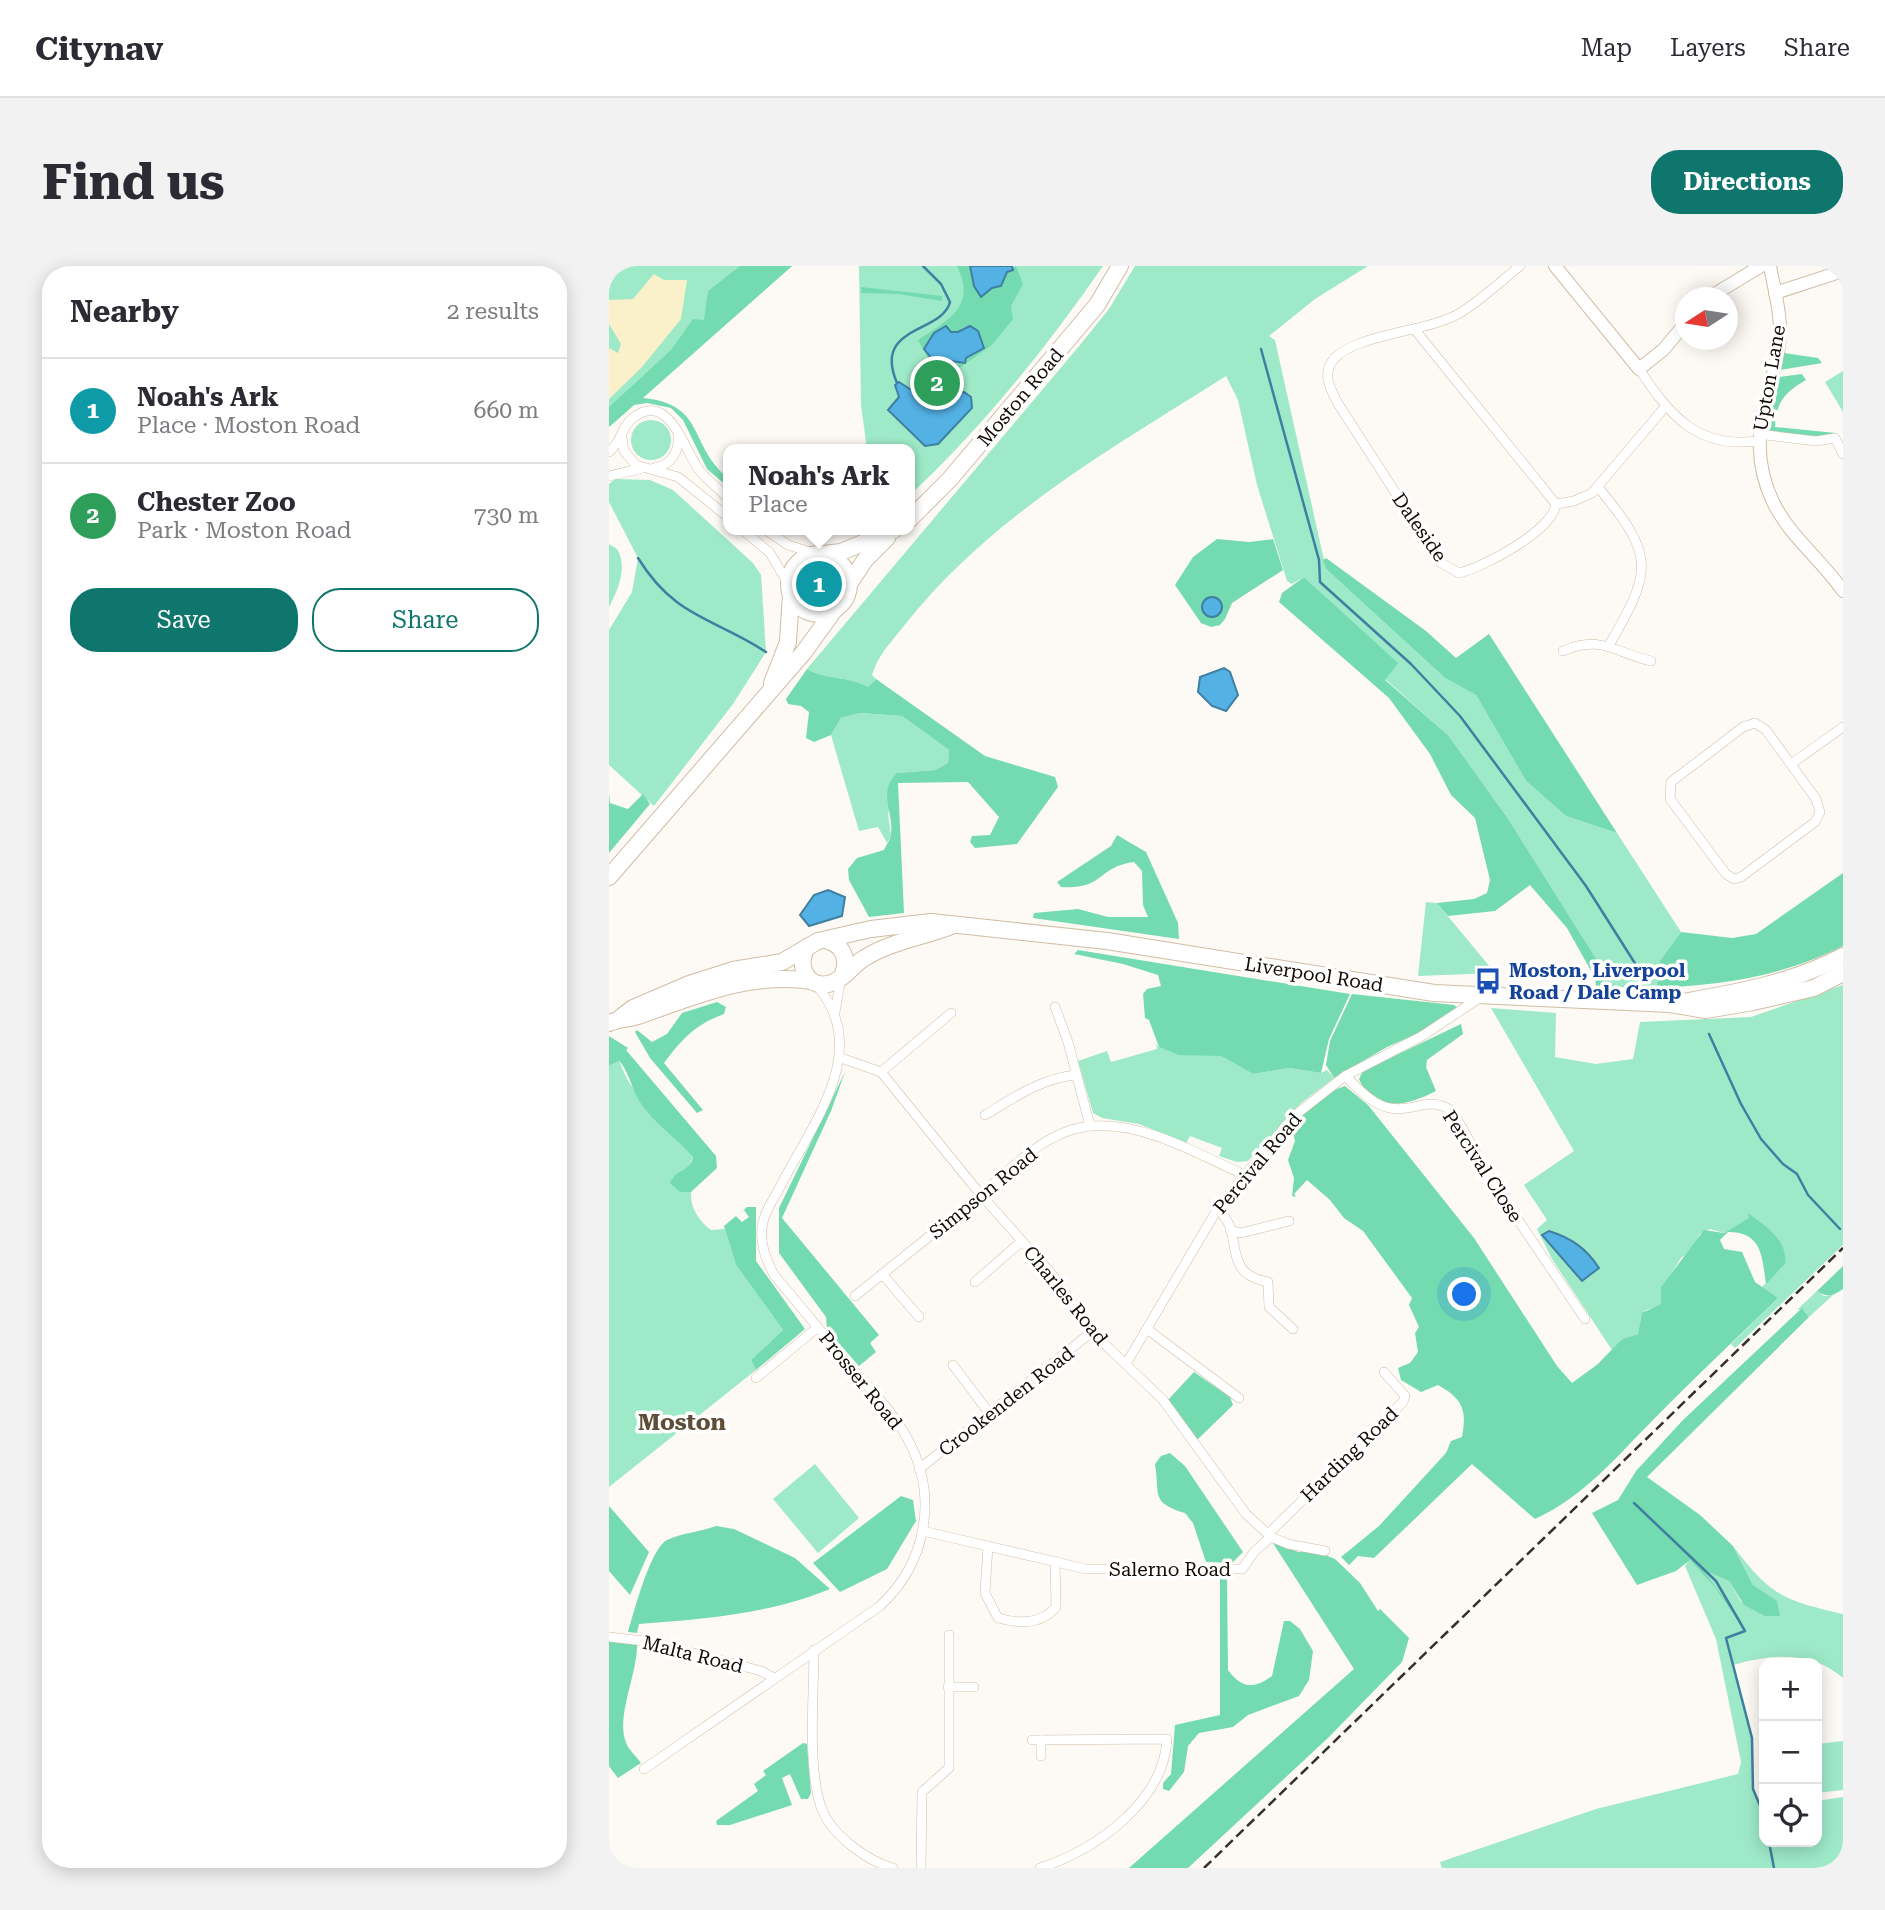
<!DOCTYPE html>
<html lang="en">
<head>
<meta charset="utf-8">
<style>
	body { margin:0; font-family:"Roboto Serif",serif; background:#f2f2f3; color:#2b2b33 }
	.controls { position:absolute; right:21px; bottom:21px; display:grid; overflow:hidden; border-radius:14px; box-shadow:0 4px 18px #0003 }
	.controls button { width:63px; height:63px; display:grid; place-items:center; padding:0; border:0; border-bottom:2px solid #e1e1e2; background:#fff; color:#2b2b33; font:35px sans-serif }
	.compass { position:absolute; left:1066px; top:21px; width:63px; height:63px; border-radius:50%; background:#fff; box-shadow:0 4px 18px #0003; rotate:258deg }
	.you { position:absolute; left:856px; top:1029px; width:24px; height:24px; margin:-18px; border:5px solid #fff; border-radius:50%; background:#1a73e8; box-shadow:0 0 0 10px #1a73e833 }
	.badge { display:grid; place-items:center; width:46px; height:46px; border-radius:50%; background:#0f766e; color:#fff; font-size:23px; font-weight:700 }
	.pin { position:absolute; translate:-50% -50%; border:4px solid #fff; box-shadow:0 2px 7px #0006 }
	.popup { position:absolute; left:114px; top:178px; width:192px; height:91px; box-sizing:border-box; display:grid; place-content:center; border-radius:14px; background:#fff; filter:drop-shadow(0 2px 5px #0005); font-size:23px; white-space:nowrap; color:#7c7c81 }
	.popup b { font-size:26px; color:#2b2b33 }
	.popup::after { content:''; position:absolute; left:50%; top:100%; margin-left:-14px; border:14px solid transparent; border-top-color:#fff }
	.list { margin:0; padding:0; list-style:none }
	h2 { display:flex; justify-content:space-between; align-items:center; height:91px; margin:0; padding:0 28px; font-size:30px }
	h2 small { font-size:23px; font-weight:400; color:#7c7c81 }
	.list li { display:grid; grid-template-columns:46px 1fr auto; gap:21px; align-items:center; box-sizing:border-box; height:105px; padding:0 28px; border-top:2px solid #e1e1e2 }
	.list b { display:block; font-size:26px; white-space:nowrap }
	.list p { margin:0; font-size:23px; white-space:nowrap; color:#7c7c81 }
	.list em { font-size:23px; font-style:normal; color:#7c7c81 }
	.actions { display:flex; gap:14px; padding:21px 28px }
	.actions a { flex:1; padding:16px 0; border:2px solid #0f766e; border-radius:28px; text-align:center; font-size:24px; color:#0f766e }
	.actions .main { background:#0f766e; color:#fff }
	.icon { flex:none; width:38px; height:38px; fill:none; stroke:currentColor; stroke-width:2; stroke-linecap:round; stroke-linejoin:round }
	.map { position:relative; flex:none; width:1234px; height:1602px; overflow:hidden; border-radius:28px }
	header { display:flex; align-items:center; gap:42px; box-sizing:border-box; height:98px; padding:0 35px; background:#fff; border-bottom:2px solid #e1e1e2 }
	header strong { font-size:33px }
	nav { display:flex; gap:38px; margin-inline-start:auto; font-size:24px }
	.intro { display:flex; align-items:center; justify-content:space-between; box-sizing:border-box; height:168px; padding:0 42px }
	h1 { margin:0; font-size:49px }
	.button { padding:18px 32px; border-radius:28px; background:#0f766e; color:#fff; font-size:24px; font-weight:700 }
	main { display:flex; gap:42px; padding:0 42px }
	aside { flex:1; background:#fff; border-radius:28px; box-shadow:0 4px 18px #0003 }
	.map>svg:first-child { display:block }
</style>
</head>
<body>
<header>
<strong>Citynav</strong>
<nav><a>Map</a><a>Layers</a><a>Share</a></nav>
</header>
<div class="intro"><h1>Find us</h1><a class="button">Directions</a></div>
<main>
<aside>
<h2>Nearby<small>2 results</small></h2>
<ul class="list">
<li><span class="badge" style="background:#0f9aa8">1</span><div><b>Noah's Ark</b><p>Place · Moston Road</p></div><em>660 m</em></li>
<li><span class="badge" style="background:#2e9e5b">2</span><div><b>Chester Zoo</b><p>Park · Moston Road</p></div><em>730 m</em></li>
</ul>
<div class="actions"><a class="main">Save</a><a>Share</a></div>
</aside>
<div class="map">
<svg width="1234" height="1602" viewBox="0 0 1234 1602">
	<rect width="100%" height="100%" fill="#fdf9f4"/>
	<!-- green -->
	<g fill="#9eeac8">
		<polygon points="0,0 183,0 0,161"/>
		<path d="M250 0H494C438 81 373 162 301 229V183H258L252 139Z"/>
		<path d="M526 0H759L706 33 660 70 666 74 717 303 836 412 867 429 917 515 957 550 1008 567 1072 666 1050 696 1048 722 1005 721 898 551 839 469 776 413 788 397 695 311 683 318 678 315 648 219 629 134 617 110C503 182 384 249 298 356 285 373 269 388 263 409L267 413 259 421C240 410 218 414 198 403L471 79 500 43Z"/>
		<polygon points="1234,105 1234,146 1216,116"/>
		<circle cx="42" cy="174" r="20"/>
		<polygon points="6,213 41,214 64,224 144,297 152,309 157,386 124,438 45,540 0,499 0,364 23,326 29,292 0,236 0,218"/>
		<path d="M0 278 8 283C19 300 9 324 0 341Z"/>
		<circle cx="210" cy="318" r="21"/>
		<polygon points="251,447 293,450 340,484 339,497 326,504 288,507 279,548 282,570 278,577 269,561 250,565 222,469 232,452"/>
		<polygon points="817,636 828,637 886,707 809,710"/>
		<path d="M1234 719V979L1126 1082 1122 1078 1169 1032 1152 1022 1176 998 1141 952 1115 967 1101 963 1091 968 1082 985 1072 992 1052 1023V1038C1047 1042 1040 1042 1036 1045 1030 1050 1032 1061 1029 1068L1013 1073 1003 1084 943 993 928 963 938 954 915 919 965 885 882 742 947 747 946 791 987 798 1024 793 1031 756 1142 751Z"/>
		<polygon points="547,778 550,781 612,790 644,808 680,802 712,807 718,804 725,812 692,837 639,895 628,896 610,890 613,882 581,870 577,877 530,858 493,852 484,847 469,795 498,785 502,796 548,783"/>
		<path d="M10 795 18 813 46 854 69 873 84 891 80 900 63 912 71 926H82C81 942 90 955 102 964L116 963 127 999 174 1064 142 1094 147 1104 0 1221V800Z"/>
		<polygon points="1208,1025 1215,1030 1224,1029 1200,1051 1194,1043 1188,1044"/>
		<polygon points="206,1198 250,1252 209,1287 164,1233"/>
		<path d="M1124 1280C1162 1330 1174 1334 1234 1348V1412C1203 1384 1162 1388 1124 1399L1143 1472 1144 1523 1154 1541 1155 1537V1576H1208V1535L1234 1531V1602H833L831 1596 987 1543 1129 1508 1132 1496 1107 1373 1076 1300 1080 1294 1120 1315 1132 1336H1168L1144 1319Z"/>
		<polygon points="1234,1475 1234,1524 1208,1527 1208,1478"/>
	</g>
	<!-- forest -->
	<g fill="#74dbb0" fill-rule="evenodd">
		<path d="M131 0H183L34 132C97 138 79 179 119 212V221L98 203 74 154 62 142 38 137 25 139 0 161V141L62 84 84 53 95 54 99 25Z"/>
		<path d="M348 0H361V6H398L407 0 414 18 402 40 404 53 383 79 339 110 327 107 309 74C339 54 368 41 348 0ZM337 60 342 66H349L355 61 374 82 349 98 341 95 327 98 320 80Z"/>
		<polygon points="252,21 333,30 333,35 289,28 252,27"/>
		<polygon points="1175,87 1209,92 1213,97 1171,104 1169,100"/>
		<path d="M1193 108 1197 114C1176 126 1167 136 1166 161L1227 167 1231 173 1158 166 1155 161 1165 116 1170 111Z"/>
		<polygon points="608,273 640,276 664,273 674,304 623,337 616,353 611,359 602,361 592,357 566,319 584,291"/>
		<polygon points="717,292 817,365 847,392 880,368 1008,567 957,550 917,515 867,429 836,412 717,303 714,294"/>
		<polygon points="695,311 789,397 776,414 839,469 898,551 1005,721 987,721 986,712 958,662 921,619 886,645 839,650 828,637 865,633 878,627 881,614 866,552 842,529 821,488 780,432 670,336 673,327"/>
		<path d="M198 403C218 414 240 410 259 421L267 413 376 490 446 511 449 521 408 578 366 582 361 576 363 570 381 569 390 551 359 516 289 517 295 647 260 651 240 614 239 603 248 592 275 584C277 579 282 573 282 568 285 545 268 527 288 507L326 504 339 497 340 484 293 450 251 447 232 452 222 469 205 476 197 472 200 446 192 440 179 438 177 433Z"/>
		<polygon points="0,527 1,537 19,543 34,528 41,538 0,587"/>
		<path d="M508 569 537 586 569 657 570 673 424 652 425 647 469 643 499 651H539L534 639 533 605 525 596C487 601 496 624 452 621L448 616 502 580Z"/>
		<path d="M1234 607V680C1175 710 1113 719 1048 722L1050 696 1072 666 1123 672 1147 668Z"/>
		<polygon points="469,684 741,728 720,773 712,807 680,802 644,808 612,790 570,789 550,781 540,754 536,752 534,728 538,723 552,720 549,709 514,698 465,688"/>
		<polygon points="743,728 845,739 849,742 848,750 778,781 725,812 717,799 721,775"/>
		<path d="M108 736 117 741 115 748C87 758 73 773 55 797L94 844 88 847 41 792 26 766 28 764 43 776 58 768 73 747Z"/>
		<path d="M852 758 854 768 818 794 817 801 827 825C800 839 765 849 750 813L754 805Z"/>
		<path d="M0 770 19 782 17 784 107 890 108 902 82 926H71L61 917C65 904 82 905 84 891 68 872 47 859 33 839 24 827 19 803 10 795L0 800Z"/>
		<polygon points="236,806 222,845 173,952 270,1069 261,1077 267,1086 250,1100 218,1064 217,1051 170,987 170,942"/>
		<path d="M736 820 759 839 865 972 948 1100 963 1117 989 1098 1013 1073 1029 1068 1033 1047 1052 1038V1021L1095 964 1115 967 1140 952 1139 947C1156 960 1179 973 1176 998L1157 1018C1153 990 1153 966 1119 966L1111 974 1115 983 1133 986 1146 1016 1169 1032C1128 1072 1085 1112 1045 1153 1007 1191 976 1230 926 1253L863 1198 765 1292 749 1290 740 1299 732 1291 770 1260 837 1187 842 1175 853 1171C858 1144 854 1133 829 1119L812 1126 792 1114 789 1102 801 1097 809 1086 806 1067 810 1061 800 1039 803 1032 754 965 735 952 721 934 698 914 685 928 687 931 683 930 685 912 679 894 686 875 682 858C699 842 715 826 736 820Z"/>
		<polygon points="138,941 147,941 147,995 196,1063 147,1104 142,1094 174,1064 127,999 115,960 127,950 133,956 140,951 135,944 129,949"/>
		<path d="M1234 1000V1023C1224 1030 1218 1032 1208 1025Z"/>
		<polygon points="1193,1042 1200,1051 1038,1211 1091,1249 1124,1280 1144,1319 1168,1335 1171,1350 1156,1350 1135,1339 1120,1315 1093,1303 1132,1354 1133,1360 1105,1320 1081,1294 1067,1305 1028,1319 983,1247 1009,1234 1027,1205 1074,1154"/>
		<polygon points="585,1106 621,1131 624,1139 587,1175 558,1135"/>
		<path d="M561 1187 576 1200 634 1286 623 1297 597 1296 584 1257 576 1247C541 1237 551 1228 546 1198L552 1190Z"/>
		<polygon points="292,1230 304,1234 307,1255 278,1303 231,1326 204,1297"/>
		<polygon points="0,1240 40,1286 21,1329 0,1305"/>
		<path d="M107 1260 125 1263 186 1292 221 1323C161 1348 94 1353 30 1358L28 1367 19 1366C25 1347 41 1283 58 1274 72 1267 91 1266 107 1260Z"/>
		<polygon points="662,1274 689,1286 707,1285 726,1293 751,1317 769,1345 771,1343 800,1372 793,1396 720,1471 579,1602 520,1602 745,1403"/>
		<path d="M611 1310 618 1311 619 1404C633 1423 645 1423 663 1410L675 1355H681L691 1363 704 1385 700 1414 690 1430 639 1449 624 1461 590 1467 579 1480 575 1506 560 1525 554 1523V1517L562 1508 566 1459 611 1449Z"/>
		<path d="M0 1372 28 1375C30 1407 5 1451 18 1479 21 1485 28 1491 32 1497L9 1512 0 1500Z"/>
		<polygon points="194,1477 198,1478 202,1527 199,1533 192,1533 181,1508 173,1512 183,1539 121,1559 108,1559 107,1555 149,1525 145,1518 157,1509 154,1505"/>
	</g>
	<!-- sand -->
	<polygon fill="#faf0ca" points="45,8 55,14 78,14 72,53 33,101 0,133 0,82 9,87 12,78 0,58 0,34 24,33"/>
	<!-- water -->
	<g fill="#53b1e4" stroke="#3f7fa1" stroke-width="2">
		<polygon points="361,0 403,0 404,4 398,6 392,20 383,22 372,31 365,20"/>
		<polygon points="337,60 342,66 349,66 361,60 369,65 375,82 357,92 356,97 341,95 327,98 315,83 325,67"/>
		<polygon points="290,116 301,123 314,118 328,128 355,126 362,131 363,142 329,178 316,180 279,144 290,131 286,119"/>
		<circle cx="603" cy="341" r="10"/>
		<polygon points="615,402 621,406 629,429 617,445 603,440 589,426 591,411"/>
		<polygon points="219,624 236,631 233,650 200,660 191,649 205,629"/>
		<path d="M940 965C962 972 977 982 990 1002L973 1015 933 969Z"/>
	</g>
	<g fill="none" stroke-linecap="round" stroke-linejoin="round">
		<!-- stream -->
		<g stroke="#3f7fa1" stroke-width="2.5">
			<polyline points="652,83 710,294 711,316 802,398 851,450 977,620 1034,710"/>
			<path d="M288 117C263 59 333 68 341 36L332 18 314 0"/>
			<path d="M29 292C67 353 104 351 157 386"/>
			<polyline points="1100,768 1132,838 1152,873 1174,898 1188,908 1199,929 1231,963"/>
			<polyline points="1025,1237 1107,1315 1136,1365 1117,1372 1143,1472 1144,1523 1155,1549"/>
			<polyline points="1160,1576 1165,1602"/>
		</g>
		<!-- minor casing -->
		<g stroke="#d0bda4" stroke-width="10">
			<g id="minor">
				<path d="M806 64 947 238C944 264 876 301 850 307L831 296 728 136C721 122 712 106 726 92 748 68 819 66 851 47 872 34 892 15 911 0"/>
				<path d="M1030 103C1061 149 1087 183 1149 175"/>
				<polyline points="1149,168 1207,175 1226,172 1234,188"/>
				<polyline points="13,172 15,185 27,199 69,211 119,251"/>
				<path d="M0 186C13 176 12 160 25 151 61 125 75 185 91 205 99 215 110 223 119 232"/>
				<path d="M45 202C63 199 71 185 69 167"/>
				<polyline points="0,210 34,202"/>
				<path d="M989 221C1045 289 1045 303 1000 379"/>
				<polyline points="947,238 965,235 983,227 1056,141"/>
				<polyline points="134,264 161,287 181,321"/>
				<polyline points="157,264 179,279 208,288"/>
				<path d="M954 385C991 368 1007 387 1042 395"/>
				<polygon points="1146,457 1157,464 1207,533 1211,546 1206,556 1132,611 1125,613 1117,608 1061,533 1062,516 1134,461"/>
				<polyline points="1182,498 1234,461"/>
				<polyline points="446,741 459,776 481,860"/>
				<polyline points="226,746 232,712"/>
				<polyline points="232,792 272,806 372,929 447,1013 483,1066 554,1134 637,1248 662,1271 679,1278 716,1285"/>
				<polyline points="272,806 342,747"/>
				<path d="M736 810C748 821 763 839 781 842 805 847 822 828 844 846L884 917 976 1053"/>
				<path d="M376 849C406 831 431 813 466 809"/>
				<path d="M609 942C612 947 619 954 621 961 629 987 622 1009 659 1016L660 1041 684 1063"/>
				<polyline points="621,964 632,967 680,955"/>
				<polyline points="273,1008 310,1051"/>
				<polyline points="366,1016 413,975"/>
				<path d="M246 1030C285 999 324 967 363 936 398 908 435 863 483 860 536 856 588 888 634 908"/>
				<polyline points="538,1063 630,1132"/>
				<polyline points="517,1098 609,942 685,850 736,810 813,770 872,731"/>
				<polyline points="344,1099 381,1148"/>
				<polyline points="147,1112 209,1061"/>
				<polyline points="310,1203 483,1066"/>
				<polyline points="314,1265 477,1303 633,1303 646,1285 662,1271"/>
				<polyline points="659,1268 794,1136 796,1130 775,1106"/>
				<path d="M379 1280 376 1327 389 1352C410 1358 432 1359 447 1341L446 1295"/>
				<polyline points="0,1371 43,1376 152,1405 165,1412"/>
				<path d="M205 1384C205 1430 198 1499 212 1541 221 1568 258 1595 284 1602"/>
				<polyline points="339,1421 365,1421"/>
				<path d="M423 1474 558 1473C555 1536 486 1584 431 1602"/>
				<polyline points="432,1490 432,1474"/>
				<path d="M35 1503 271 1340C319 1295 330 1228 297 1170 281 1141 254 1116 233 1091 211 1064 188 1036 165 1009 158 995 151 980 153 963 154 947 165 933 172 919 204 857 264 783 207 719"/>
				<polyline points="312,1602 313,1526 340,1502 340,1369"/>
			</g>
		</g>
		<!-- tertiary casing -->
		<g stroke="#d0bda4" stroke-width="14">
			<g id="tertiary">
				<polyline points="946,0 1030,103 1054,84 1076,58"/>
				<path d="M1161 0C1166 28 1175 56 1169 85 1158 141 1137 179 1164 236 1181 271 1212 293 1234 325"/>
				<polyline points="1166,27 1234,5"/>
				<polyline points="1099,32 1152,0"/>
			</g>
		</g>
		<!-- trunk casing -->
		<g stroke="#d0bda4" stroke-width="18">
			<g id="trunk">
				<polyline points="301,253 341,213 488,39 511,0"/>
				<polyline points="215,288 232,286 285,264"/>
				<circle cx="210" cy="318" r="30"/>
				<polyline points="240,318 256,294 278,272"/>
				<polyline points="163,417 179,376 182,328"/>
				<polyline points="0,611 195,386 226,343"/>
				<path d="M216 674C233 678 240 691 234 708"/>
				<path d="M198 681C188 698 196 722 219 718 232 716 243 700 254 693 280 676 314 671 342 660"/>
				<path d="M1074 736C1130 726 1183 717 1234 690"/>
				<polyline points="11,752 24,742 80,718 124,704 173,696 209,675 262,663 322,656 498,675 825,727 1061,738 1097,744 1144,736 1205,722 1234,707"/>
				<path d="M0 757C11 752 21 753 32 749 89 729 141 706 203 715"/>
			</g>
		</g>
		<!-- minor -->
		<use href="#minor" stroke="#fff" stroke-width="9"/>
		<!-- tertiary -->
		<use href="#tertiary" stroke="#fff" stroke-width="12"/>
		<!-- trunk -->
		<use href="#trunk" stroke="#fff" stroke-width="16"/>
		<!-- rail -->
		<polyline stroke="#353029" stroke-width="2.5" stroke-dasharray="10 5" stroke-linecap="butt" points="595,1602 1234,982"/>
	</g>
	<!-- icons -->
	<defs>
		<g id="bus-bare" transform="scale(2.1)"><path d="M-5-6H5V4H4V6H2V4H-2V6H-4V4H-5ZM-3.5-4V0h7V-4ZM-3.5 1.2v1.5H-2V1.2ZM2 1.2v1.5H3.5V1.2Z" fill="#1a4fb4" stroke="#fff" stroke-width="2.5" paint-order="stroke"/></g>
	</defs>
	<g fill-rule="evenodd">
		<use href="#bus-bare" x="879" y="715"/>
	</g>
	<g text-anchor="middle" stroke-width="7" stroke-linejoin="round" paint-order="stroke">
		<!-- street labels -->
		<g font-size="19" fill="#110b04" stroke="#fff">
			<text transform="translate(1160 112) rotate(-80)" y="7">Upton Lane</text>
			<text transform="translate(411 131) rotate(-50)" y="7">Moston Road</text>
			<text transform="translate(811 261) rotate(55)" y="7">Daleside</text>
			<text transform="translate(705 708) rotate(9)" y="7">Liverpool Road</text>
			<text transform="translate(648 897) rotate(-50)" y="7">Percival Road</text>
			<text transform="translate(874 900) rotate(57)" y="7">Percival Close</text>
			<text transform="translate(374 927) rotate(-39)" y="7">Simpson Road</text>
			<text transform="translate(457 1029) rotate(51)" y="7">Charles Road</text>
			<text transform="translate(252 1114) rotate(51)" y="7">Prosser Road</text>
			<text transform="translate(397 1135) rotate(-38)" y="7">Crookenden Road</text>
			<text transform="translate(740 1188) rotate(-44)" y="7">Harding Road</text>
			<text x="561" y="1310">Salerno Road</text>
			<text transform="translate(84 1388) rotate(14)" y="7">Malta Road</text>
		</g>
		<!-- transit labels -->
		<g font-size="19" font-weight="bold" fill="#164399" stroke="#fff" text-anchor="start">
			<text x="900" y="711">Moston, Liverpool<tspan x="900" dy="22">Road / Dale Camp</tspan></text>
		</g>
		<!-- quarter labels -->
		<g font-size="23" font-weight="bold" fill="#5e4e38" stroke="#fff">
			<text x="73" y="1164">Moston</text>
		</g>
	</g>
</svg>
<div class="controls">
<button>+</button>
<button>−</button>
<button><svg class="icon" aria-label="locate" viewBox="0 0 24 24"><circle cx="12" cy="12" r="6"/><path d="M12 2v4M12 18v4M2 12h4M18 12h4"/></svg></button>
</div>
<svg class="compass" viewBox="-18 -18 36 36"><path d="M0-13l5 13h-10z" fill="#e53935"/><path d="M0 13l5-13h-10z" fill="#7c7c81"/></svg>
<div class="you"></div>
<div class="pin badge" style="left:210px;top:318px;background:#0f9aa8">1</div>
<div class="popup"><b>Noah's Ark</b>Place</div>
<div class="pin badge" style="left:328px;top:117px;background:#2e9e5b">2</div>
</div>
</main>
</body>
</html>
